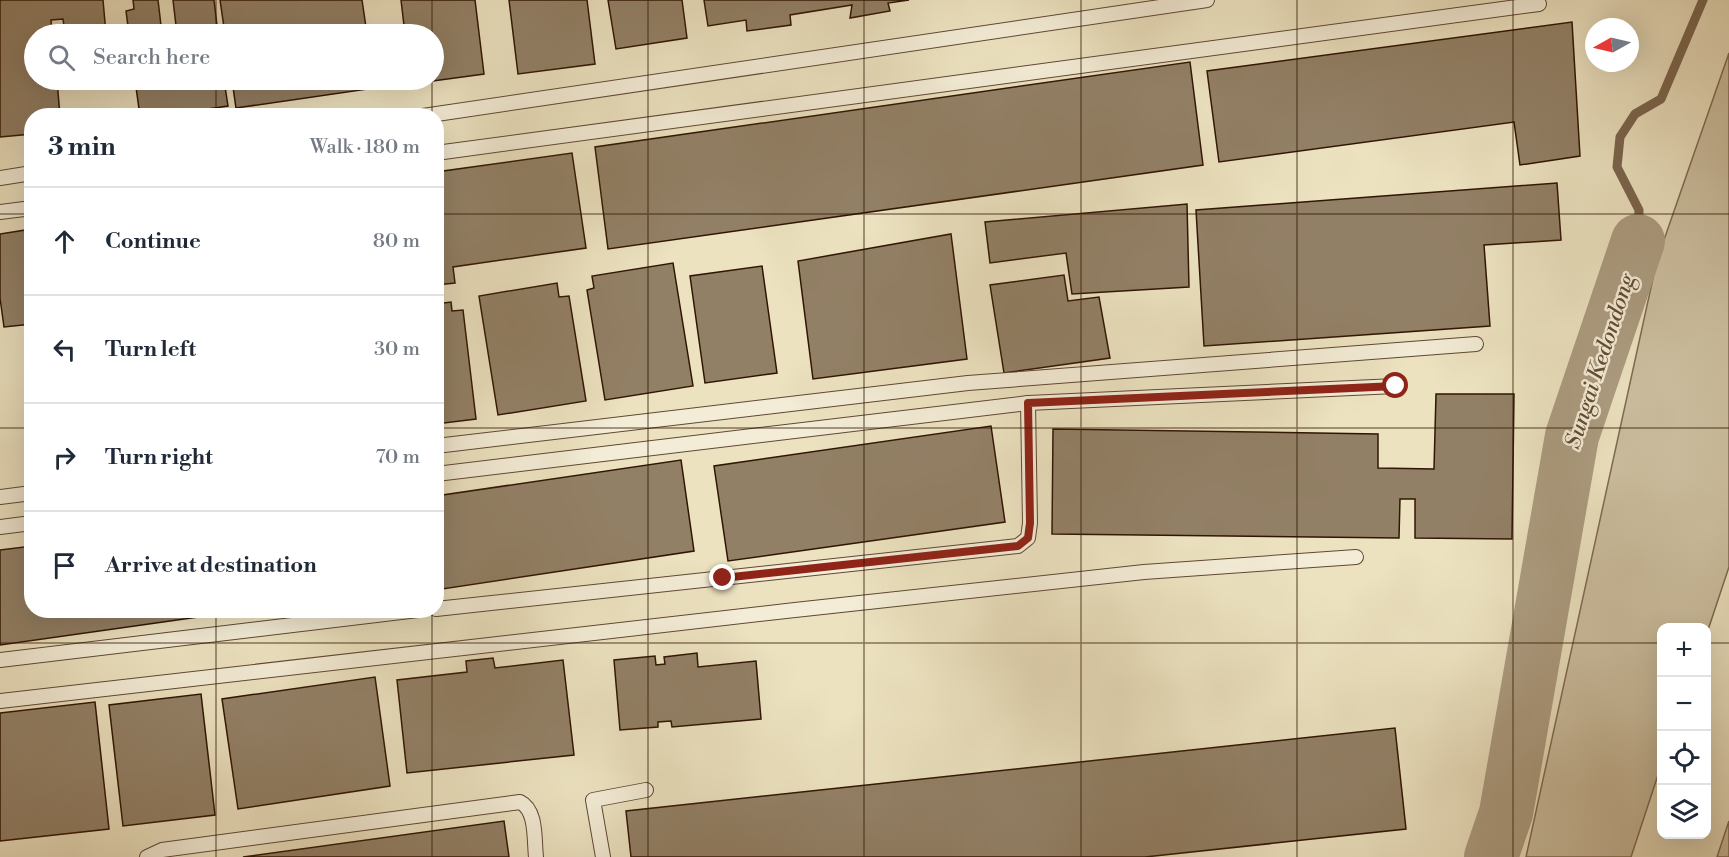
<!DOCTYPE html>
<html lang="en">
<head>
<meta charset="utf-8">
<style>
	body { margin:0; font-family:"Libre Bodoni",serif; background:#f6f6f7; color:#1f2937 }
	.controls { position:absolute; right:18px; bottom:18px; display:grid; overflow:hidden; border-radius:12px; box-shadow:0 6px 24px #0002 }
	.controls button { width:54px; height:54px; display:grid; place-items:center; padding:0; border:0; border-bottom:2px solid #e0e1e3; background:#fff; color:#1f2937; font:30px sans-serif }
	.compass { position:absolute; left:1585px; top:18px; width:54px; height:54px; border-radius:50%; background:#fff; box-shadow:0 6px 24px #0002; rotate:262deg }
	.stop { position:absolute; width:18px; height:18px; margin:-14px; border:4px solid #8f2418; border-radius:50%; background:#fff }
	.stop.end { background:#8f2418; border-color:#fff; box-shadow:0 2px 6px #0008 }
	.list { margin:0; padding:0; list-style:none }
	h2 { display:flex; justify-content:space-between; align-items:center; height:78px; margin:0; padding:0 24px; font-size:26px }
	h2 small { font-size:20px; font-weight:400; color:#747a83 }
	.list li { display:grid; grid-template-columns:39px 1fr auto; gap:18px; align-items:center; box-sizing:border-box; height:108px; padding:0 24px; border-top:2px solid #e0e1e3 }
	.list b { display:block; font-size:22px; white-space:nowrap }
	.list em { font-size:20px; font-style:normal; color:#747a83 }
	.icon { flex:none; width:33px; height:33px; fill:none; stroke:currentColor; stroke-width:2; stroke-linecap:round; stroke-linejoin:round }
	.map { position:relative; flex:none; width:1729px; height:857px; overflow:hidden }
	.search { position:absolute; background:#fff; box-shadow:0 6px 24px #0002; left:24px; top:24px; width:420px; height:66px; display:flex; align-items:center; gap:15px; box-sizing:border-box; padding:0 21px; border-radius:33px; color:#747a83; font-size:22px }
	.panel { position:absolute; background:#fff; box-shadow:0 6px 24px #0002; left:24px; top:108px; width:420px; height:510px; border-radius:24px }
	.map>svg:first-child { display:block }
</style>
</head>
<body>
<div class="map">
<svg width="1729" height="857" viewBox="0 0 1729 857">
	<rect width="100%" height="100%" fill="#ece2c0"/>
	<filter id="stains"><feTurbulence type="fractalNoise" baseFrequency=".00333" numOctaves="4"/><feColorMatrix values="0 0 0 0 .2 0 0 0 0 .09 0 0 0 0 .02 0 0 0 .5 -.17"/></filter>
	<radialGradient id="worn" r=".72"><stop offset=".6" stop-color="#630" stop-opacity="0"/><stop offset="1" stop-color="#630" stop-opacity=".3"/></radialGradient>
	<!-- green -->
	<g fill="#ccbfa0" stroke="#7e6a52" stroke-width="1.5">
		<polygon points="1729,53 1729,567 1707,633 1706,628 1662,628 1661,766 1631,857 1526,857 1657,260"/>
		<polygon points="1729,821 1729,857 1717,857"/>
	</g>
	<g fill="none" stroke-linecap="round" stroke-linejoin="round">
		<!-- stream -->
		<polyline stroke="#7a664e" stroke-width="9" points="1638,241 1639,210 1617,167 1620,137 1635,114 1661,99 1703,0"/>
		<!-- river -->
		<polyline stroke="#ac9c80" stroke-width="54" points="1491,857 1506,813 1572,436 1638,241"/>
	</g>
	<!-- building -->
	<g fill="#928066" stroke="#301504" stroke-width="1.5">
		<polygon points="0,0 103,0 106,34 65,34 63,19 51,20 52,34 34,34 34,80 57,80 60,116 32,116 32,134 0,137"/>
		<polygon points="133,0 158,0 162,34 129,34 126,11 134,9"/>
		<polygon points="173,0 214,0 218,34 177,34"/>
		<polygon points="220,0 362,0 367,34 225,34"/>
		<polygon points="401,0 475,0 484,74 411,84 411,80 434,80 434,34 405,34"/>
		<polygon points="509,0 587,0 595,64 518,74"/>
		<polygon points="608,0 682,0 687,38 616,49"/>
		<polygon points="704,0 909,0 888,3 890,11 850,18 852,5 790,15 791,25 747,31 746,20 708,26"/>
		<polygon points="1572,22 1580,156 1520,165 1514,122 1219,162 1207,71"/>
		<polygon points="1190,62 1203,165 608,249 595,147"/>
		<polygon points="69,80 112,80 112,84 70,88"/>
		<polygon points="135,80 168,80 169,89 184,87 183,80 224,80 228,106 186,112 187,116 140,116"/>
		<polygon points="232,80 373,80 375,88 236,108"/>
		<polygon points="572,153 586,248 453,267 455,283 436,285 436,172"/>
		<polygon points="1557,183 1561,240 1484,245 1490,326 1204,346 1196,210"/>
		<polygon points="1187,204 1189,287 1072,294 1066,253 990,263 985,222"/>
		<polygon points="32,229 32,324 4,327 0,298 0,234"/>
		<polygon points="951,234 967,359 813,379 798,261"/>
		<polygon points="673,263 693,386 605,400 587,290 594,288 592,276"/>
		<polygon points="762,266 777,373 705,383 690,276"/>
		<polygon points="1064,275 1068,301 1099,297 1110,358 1004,373 990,285"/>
		<polygon points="557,283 559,297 569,296 586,401 498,415 479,296"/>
		<polygon points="451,302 452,311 463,310 476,419 436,424 436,304"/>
		<polygon points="1436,394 1514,394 1512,539 1415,538 1415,499 1400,499 1399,538 1052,534 1053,429 1378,434 1378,468 1434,469"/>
		<polygon points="991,426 1005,522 728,561 714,466"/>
		<polygon points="681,460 694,551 436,590 436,496"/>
		<polygon points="32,546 32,610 248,610 0,645 0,550"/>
		<polygon points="697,653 698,667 756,661 761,719 672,727 671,721 658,722 658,727 620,730 614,660 655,656 656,665 665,664 664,657"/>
		<polygon points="493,658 495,668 563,660 574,755 407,773 397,680 467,672 466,661"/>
		<polygon points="375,677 390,786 238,809 222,699"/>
		<polygon points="201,694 215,815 123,826 109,705"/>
		<polygon points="95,702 109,829 0,841 0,713"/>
		<polygon points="1395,728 1406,829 1145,857 631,857 626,811"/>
		<polygon points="504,821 509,857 243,857"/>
	</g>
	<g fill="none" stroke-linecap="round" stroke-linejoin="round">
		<!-- service casing -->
		<g stroke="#5f4833" stroke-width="16">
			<g id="service">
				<polyline points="423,116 1207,0"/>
				<polyline points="436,153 1539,4"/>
				<polyline points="0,178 32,173"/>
				<polyline points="0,212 32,208"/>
				<polyline points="436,446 968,383 1476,344"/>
				<polyline points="436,474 1028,403 1396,386"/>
				<polyline points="0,497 32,493"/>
				<polyline points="0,527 32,523"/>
				<polyline points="436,609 1018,546 1028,538 1030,523 1028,403"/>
				<polyline points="0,660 418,610"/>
				<polyline points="0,701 795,610 1144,572 1356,557"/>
				<path d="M147 857 162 850 520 802C537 810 534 840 536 857"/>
				<polyline points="603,857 593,800 646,790"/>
			</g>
		</g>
		<!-- service -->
		<use href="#service" stroke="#f3ecd6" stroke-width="14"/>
	</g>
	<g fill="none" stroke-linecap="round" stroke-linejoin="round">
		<!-- route -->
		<polyline stroke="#8f2418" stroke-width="8" points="723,578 1018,546 1028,538 1030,523 1028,403 1396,386"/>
	</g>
	<!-- grid -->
	<path fill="none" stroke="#301504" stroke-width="1.5" stroke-opacity="0.55" d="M216 0V34M432 0V34M648 0V857M864 0V857M1081 0V857M1297 0V857M1513 0V857M216 80V116M432 80V116M0 214H32M436 214H1729M0 428H32M436 428H1729M216 610V857M432 610V857M0 643H1662M1706 643H1729"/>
	<g text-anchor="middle" stroke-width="5" stroke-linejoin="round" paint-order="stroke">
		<!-- water labels -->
		<g font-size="22" font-style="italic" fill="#624b36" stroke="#f3ecd6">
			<text transform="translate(1599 361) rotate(-72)" y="8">Sungai Kedondong</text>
		</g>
	</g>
	<rect width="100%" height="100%" filter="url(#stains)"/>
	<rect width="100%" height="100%" fill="url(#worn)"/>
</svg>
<div class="controls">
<button>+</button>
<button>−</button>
<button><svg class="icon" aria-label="locate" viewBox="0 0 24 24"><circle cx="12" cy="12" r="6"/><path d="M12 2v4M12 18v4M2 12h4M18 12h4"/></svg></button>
<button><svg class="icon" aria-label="layers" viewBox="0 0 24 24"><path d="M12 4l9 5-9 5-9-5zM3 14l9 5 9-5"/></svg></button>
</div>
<svg class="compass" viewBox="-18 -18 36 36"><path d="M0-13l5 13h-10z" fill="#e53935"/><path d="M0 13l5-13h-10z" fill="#747a83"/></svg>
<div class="stop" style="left:1396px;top:386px"></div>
<div class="stop end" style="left:723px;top:578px"></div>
<div class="search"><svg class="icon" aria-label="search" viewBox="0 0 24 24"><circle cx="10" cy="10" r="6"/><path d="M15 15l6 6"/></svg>Search here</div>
<section class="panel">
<h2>3 min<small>Walk · 180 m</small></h2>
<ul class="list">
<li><svg class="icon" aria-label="ahead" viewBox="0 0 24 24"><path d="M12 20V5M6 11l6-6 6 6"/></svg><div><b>Continue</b></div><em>80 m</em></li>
<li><svg class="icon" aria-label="left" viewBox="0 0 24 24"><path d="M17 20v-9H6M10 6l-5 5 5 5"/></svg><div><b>Turn left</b></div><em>30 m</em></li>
<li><svg class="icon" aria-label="right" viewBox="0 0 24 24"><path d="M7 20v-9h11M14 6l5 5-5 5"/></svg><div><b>Turn right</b></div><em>70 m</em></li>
<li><svg class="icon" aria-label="arrive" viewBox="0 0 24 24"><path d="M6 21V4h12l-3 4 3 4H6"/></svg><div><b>Arrive at destination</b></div></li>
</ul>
</section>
</div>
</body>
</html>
